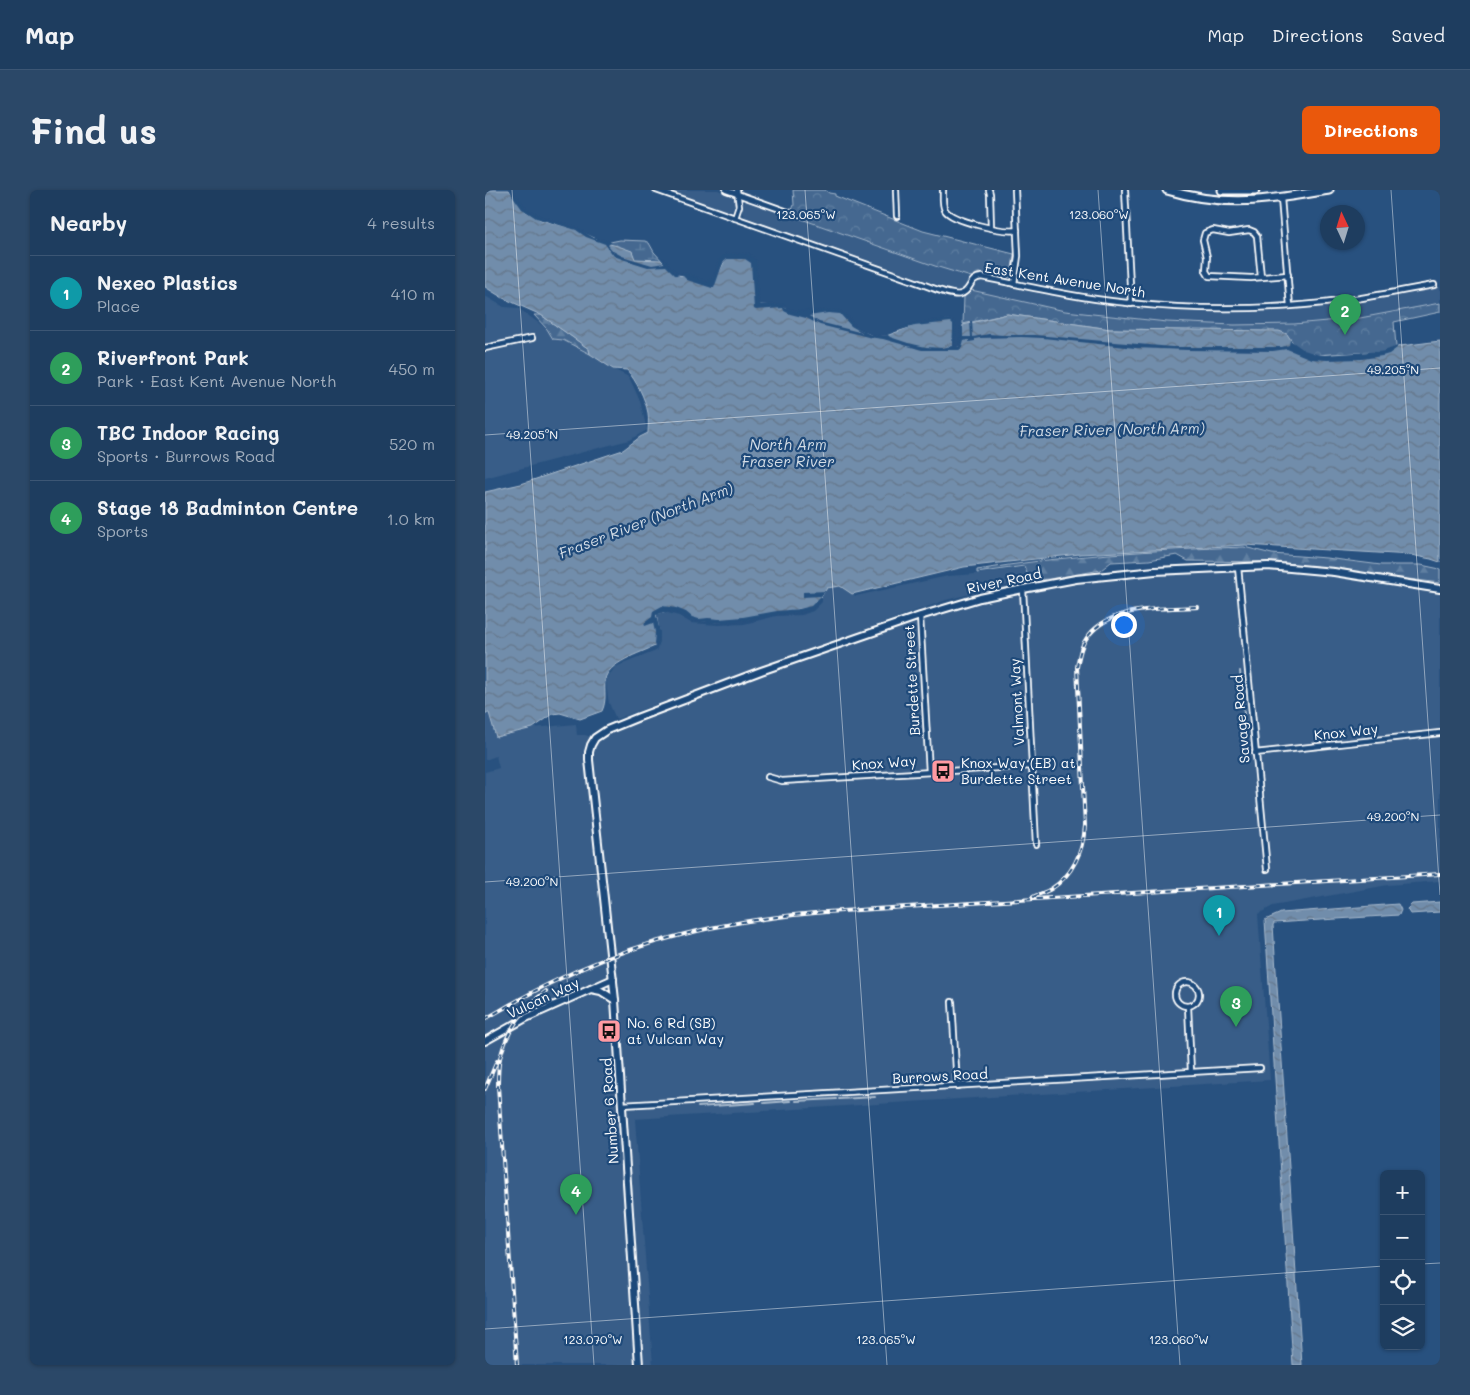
<!DOCTYPE html>
<html lang="en">
<head>
<meta charset="utf-8">
<style>
	body { margin:0; font-family:Mali,sans-serif; background:#2b4868; color:#f1f3f6 }
	.controls { position:absolute; right:15px; bottom:15px; display:grid; overflow:hidden; border-radius:8px; box-shadow:0 1px 4px #0004 }
	.controls button { width:45px; height:45px; display:grid; place-items:center; padding:0; border:0; border-bottom:1px solid #3c5674; background:#1e3d5f; color:#f1f3f6; font:25px sans-serif }
	.compass { position:absolute; left:835px; top:15px; width:45px; height:45px; border-radius:50%; background:#1e3d5f; box-shadow:0 1px 4px #0004; rotate:356deg }
	.you { position:absolute; left:638px; top:434px; width:18px; height:18px; margin:-12px; border:4px solid #fff; border-radius:50%; background:#1a73e8; box-shadow:0 0 0 8px #1a73e833 }
	.badge { display:grid; place-items:center; width:32px; height:32px; border-radius:50%; background:#ea580c; color:#fff; font-size:16px; font-weight:700 }
	.pin { position:absolute; translate:-50% -41px; filter:drop-shadow(0 1px 2px #0008) }
	.pin::after { content:''; position:absolute; top:26px; width:18px; height:15px; background:inherit; clip-path:polygon(0 0,100% 0,50% 100%) }
	.list { margin:0; padding:0; list-style:none }
	h2 { display:flex; justify-content:space-between; align-items:center; height:65px; margin:0; padding:0 20px; font-size:21px }
	h2 small { font-size:16px; font-weight:400; color:#a1aebd }
	.list li { display:grid; grid-template-columns:32px 1fr auto; gap:15px; align-items:center; box-sizing:border-box; height:75px; padding:0 20px; border-top:1px solid #3c5674 }
	.list b { display:block; font-size:19px; white-space:nowrap }
	.list p { margin:0; font-size:16px; white-space:nowrap; color:#a1aebd }
	.list em { font-size:16px; font-style:normal; color:#a1aebd }
	.icon { flex:none; width:28px; height:28px; fill:none; stroke:currentColor; stroke-width:2; stroke-linecap:round; stroke-linejoin:round }
	.map { position:relative; flex:none; width:955px; height:1175px; overflow:hidden; border-radius:8px }
	header { display:flex; align-items:center; gap:30px; box-sizing:border-box; height:70px; padding:0 25px; background:#1e3d5f; border-bottom:1px solid #3c5674 }
	header strong { font-size:24px }
	nav { display:flex; gap:28px; margin-inline-start:auto; font-size:18px }
	.intro { display:flex; align-items:center; justify-content:space-between; box-sizing:border-box; height:120px; padding:0 30px }
	h1 { margin:0; font-size:35px }
	.button { padding:12px 22px; border-radius:8px; background:#ea580c; color:#fff; font-size:18px; font-weight:700 }
	main { display:flex; gap:30px; padding:0 30px }
	aside { flex:1; background:#1e3d5f; border-radius:8px; box-shadow:0 1px 4px #0004 }
	.map>svg:first-child { display:block }
</style>
</head>
<body>
<header>
<strong>Map</strong>
<nav><a>Map</a><a>Directions</a><a>Saved</a></nav>
</header>
<div class="intro"><h1>Find us</h1><a class="button">Directions</a></div>
<main>
<aside>
<h2>Nearby<small>4 results</small></h2>
<ul class="list">
<li><span class="badge" style="background:#0f9aa8">1</span><div><b>Nexeo Plastics</b><p>Place</p></div><em>410 m</em></li>
<li><span class="badge" style="background:#2e9e5b">2</span><div><b>Riverfront Park</b><p>Park · East Kent Avenue North</p></div><em>450 m</em></li>
<li><span class="badge" style="background:#2e9e5b">3</span><div><b>TBC Indoor Racing</b><p>Sports · Burrows Road</p></div><em>520 m</em></li>
<li><span class="badge" style="background:#2e9e5b">4</span><div><b>Stage 18 Badminton Centre</b><p>Sports</p></div><em>1.0 km</em></li>
</ul>
</aside>
<div class="map">
<svg width="955" height="1175" viewBox="0 0 955 1175">
	<defs>
		<pattern id="forest-firs" width="22" height="20" patternUnits="userSpaceOnUse" patternTransform="scale(1.25)"><rect width="22" height="20" fill="#446890"/><path d="M5 1l3.5 6h-7zM16 11l3.5 6h-7z" fill="#607fa1"/></pattern>
		<pattern id="wetland-marsh" width="20" height="14" patternUnits="userSpaceOnUse" patternTransform="scale(1.25)"><rect width="20" height="14" fill="#446890"/><path d="M1 5h8M5 5V1M11 12h8M15 12V8" fill="none" stroke="#607fa1"/></pattern>
		<pattern id="park-crowns" width="20" height="18" patternUnits="userSpaceOnUse" patternTransform="scale(1.25)"><rect width="20" height="18" fill="#446890"/><path d="M2 6a3 3 0 1 1 6 0M12 15a3 3 0 1 1 6 0" fill="none" stroke="#607fa1"/></pattern>
		<pattern id="water-waves" width="16" height="10" patternUnits="userSpaceOnUse" patternTransform="scale(1.25)"><rect width="16" height="10" fill="#718dab"/><path d="M0 5q4-4 8 0t8 0" fill="none" stroke="#64768a"/></pattern>
	</defs>
	<rect width="100%" height="100%" fill="#28517f"/>
	<filter id="ink" filterUnits="userSpaceOnUse"><feTurbulence type="fractalNoise" baseFrequency=".02" numOctaves="2"/><feDisplacementMap in="SourceGraphic" scale="10" xChannelSelector="R" yChannelSelector="G"/><feConvolveMatrix kernelMatrix="1 2 1 2 8 2 1 2 1" color-interpolation-filters="sRGB"/></filter>
	<g filter="url(#ink)">
		<!-- built -->
		<g fill="#375d88">
			<polygon points="181,0 233,0 247,6 250,10 250,14 247,21 242,21"/>
			<polygon points="263,10 398,58 486,87 478,99 471,101 427,86 260,27 257,23 258,13 260,11"/>
			<polygon points="496,90 552,103 617,114 701,121 758,121 821,118 875,112 955,97 955,113 875,128 809,134 749,135 682,132 580,121 486,100 490,93"/>
			<polygon points="0,106 19,117 33,118 62,139 68,149 78,150 115,169 128,179 144,187 155,211 162,240 144,250 0,288"/>
			<polygon points="539,377 544,391 505,399 461,410 131,529 124,513 122,501 121,490 130,477 171,461 175,452 175,441 171,425 179,422 194,426 206,433 233,435 259,434 291,426 317,425 328,421 337,412 337,405 342,398 355,396 367,404 371,406 463,386 491,384"/>
			<polygon points="809,378 955,399 955,691 903,695 788,716 773,724 785,890 150,929 168,1175 0,1175 0,582 14,578 11,566 0,570 0,523 3,523 11,547 48,538 91,534 92,545 100,545 110,548 122,540 435,426 538,399 670,381"/>
		</g>
		<!-- forest -->
		<g fill="url(#forest-firs)" stroke="#a2b4c8">
			<polygon points="49,125 56,125 104,159 105,164 78,150 68,149 62,139"/>
			<path d="M759 357 787 364 841 368 896 375H936L955 379V393L792 372 703 371 692 365 664 370 626 372 616 380 564 389 545 390 539 376 492 383V380C580 365 669 360 759 357Z"/>
		</g>
		<!-- wetland -->
		<polygon fill="url(#wetland-marsh)" stroke="#a2b4c8" points="135,50 160,51 164,53 169,62 179,73 167,75 137,66 123,55 125,52"/>
		<!-- park -->
		<g fill="url(#park-crowns)" stroke="#a2b4c8">
			<polygon points="308,0 340,0 344,3 350,4 350,6 438,41 529,64 526,86 522,89 494,83 486,87 450,76 305,25 309,15"/>
			<polygon points="486,100 580,121 682,132 749,135 809,134 875,128 955,113 955,122 909,132 911,157 900,162 826,165 677,140 625,139 522,124 478,134 479,107"/>
		</g>
		<!-- water -->
		<g fill="url(#water-waves)" stroke="#aabbcd">
			<path d="M0 0H24L40 21 56 30 90 39 120 53 133 56 147 61 150 69 176 70 191 85 201 86 222 94 230 91 242 66 262 65 269 71 271 115 296 116 307 122H353L371 138 381 143 390 147 401 146 431 135 463 130 469 132 468 158 476 157 478 135 522 124 625 139 794 141 802 144 810 156 826 165 900 162 915 156 955 151V372L946 369 926 365 760 355 595 364 479 377 367 404 355 396 342 398 332 413 327 417 234 432 211 430 185 420 171 424 174 440 170 456C155 463 122 473 120 490 119 502 122 510 117 521L95 529 75 523 68 524 48 538 11 547 4 523H0V302L36 294 138 260 155 247 163 243C163 237 164 230 163 223 160 208 152 192 142 180L128 179 105 164 104 159 56 125 18 108 0 97Z"/>
			<polygon points="955,712 955,722 925,724 922,719 927,714"/>
			<polygon points="913,714 916,720 914,725 789,733 788,735 817,1175 808,1175 780,730 796,723"/>
		</g>
		<!-- pier -->
		<g fill="#28517f" fill-rule="evenodd">
			<polygon points="25,0 27,0 42,19 57,27 91,37 109,48 127,52 123,55 128,61 137,66 167,75 179,73 175,67 177,67 194,86 190,85 181,76 163,77 137,69 129,66 120,54 101,47 91,40 51,28 37,19 27,5"/>
			<path d="M263 63 271 70 274 113 276 115 297 114 299 115 300 118 312 121 352 120 361 125 371 137 384 144 392 146 403 145 405 147 423 153 441 157 457 158 467 156 468 140V134L466 132 430 136 412 141 421 136 432 133 463 129 469 131 471 134 469 157H474L476 137H478V147H486L485 131H487L488 147 504 144 518 145H550L687 157H797L804 155 805 150 819 160 831 164 840 165 899 161 912 156V158L904 164 897 166 877 169 842 170 826 169 802 159 788 161 702 160 650 158 558 148 536 147 495 148 490 149V151L484 152V150H482L479 151 477 158 474 160H437L398 149 383 147 335 135 321 128 305 124 299 121 298 118 271 120 269 119 266 73 260 69H242L238 73 229 98H227L202 90 195 83H202L222 92 228 89 234 70 240 64ZM343 123 355 124 366 136 378 143 334 132 324 126Z"/>
			<polygon points="341,401 336,406 336,410 331,416 323,421 291,425 262,430 234,433 211,431 185,422 179,422 171,425 175,441 175,447 170,458 169,454 170,442 168,433 160,436 159,433 167,427 168,421 177,416 191,418 201,422 207,427 214,429 223,428 234,429 258,427 292,421 314,419 326,416 336,406 318,407 318,402"/>
		</g>
		<g fill="none" stroke-linecap="round" stroke-linejoin="round">
			<!-- stream -->
			<g stroke="#aabbcd" stroke-width="2">
				<polyline points="755,481 760,535"/>
				<polyline points="354,909 390,907"/>
				<polyline points="311,911 351,909"/>
				<polyline points="279,913 305,911"/>
				<polyline points="213,917 270,913"/>
			</g>
			<!-- street casing -->
			<g stroke="#fff" stroke-width="8">
				<g id="street">
					<path d="M171 0 437 94C445 97 469 107 476 104 487 101 483 88 497 87 545 97 593 108 643 113 716 121 790 120 863 110 892 106 920 100 949 95"/>
					<polyline points="241,0 306,23"/>
					<polyline points="411,0 412,26"/>
					<path d="M458 0C458 6 457 15 460 20 467 31 519 43 532 40"/>
					<polyline points="504,0 505,4 506,38"/>
					<polyline points="640,0 646,114"/>
					<polyline points="796,8 805,116"/>
					<polyline points="250,28 254,16 252,0"/>
					<polyline points="776,87 772,46 769,42 764,40 744,43 728,40 720,43 718,50 722,67 721,81 724,86 766,88 803,85"/>
					<polyline points="529,94 533,66 530,0"/>
					<polyline points="0,158 47,148"/>
					<polyline points="753,377 782,679"/>
					<polyline points="538,399 551,654"/>
					<polyline points="435,426 444,582"/>
					<polyline points="770,563 955,543"/>
					<polyline points="283,587 297,591 547,576"/>
					<circle cx="702" cy="804" r="12"/>
					<polyline points="467,812 472,896"/>
					<polyline points="703,816 706,882"/>
					<polyline points="137,915 775,878"/>
				</g>
			</g>
			<!-- secondary casing -->
			<g stroke="#fff" stroke-width="10">
				<g id="secondary">
					<polyline points="106,799 116,801 130,810"/>
					<polyline points="0,851 41,828 128,789"/>
					<polyline points="154,1175 130,810 104,570 104,562 106,555 110,548 122,540 154,527 276,481 435,426 495,408 538,399 591,389 670,381 783,376 849,382 955,399"/>
				</g>
			</g>
			<!-- primary casing -->
			<g stroke="#fff" stroke-width="11">
				<g id="primary">
					<path d="M682 0C741 18 785 10 844 0"/>
					<polyline points="737,0 770,0"/>
				</g>
			</g>
			<!-- street -->
			<use href="#street" stroke="#1f4a7a" stroke-width="4.5"/>
			<!-- secondary -->
			<use href="#secondary" stroke="#1f4a7a" stroke-width="6"/>
			<!-- primary -->
			<use href="#primary" stroke="#1f4a7a" stroke-width="7"/>
			<!-- rail casing -->
			<g stroke="#fff" stroke-width="4">
				<g id="rail">
					<path d="M548 707C554 704 561 702 566 699 588 685 598 661 600 636L592 477C594 466 596 454 604 445 628 415 679 419 713 417"/>
					<path d="M0 829C23 816 46 802 70 791 155 749 247 729 341 722L955 684"/>
					<polyline points="0,899 12,871"/>
					<path d="M32 1175 13 896C13 887 13 877 15 868 22 841 38 818 61 801"/>
				</g>
			</g>
			<!-- rail -->
			<use href="#rail" stroke="#1f4a7a" stroke-width="2" stroke-dasharray="5.5" stroke-linecap="butt"/>
		</g>
	</g>
	<!-- ticks -->
	<path fill="none" stroke="#fff" stroke-width="1" stroke-opacity="0.45" d="M27 0 109 1175M320 0 402 1175M613 0 695 1175M906 0 955 705M0 245 955 178M0 692 955 625M936 1074 955 1073M0 1139 899 1076"/>
	<!-- icons -->
	<defs>
		<g id="bus-square" transform="scale(1.25)"><rect x="-9" y="-9" width="18" height="18" rx="4" fill="#ff9aa2" stroke="#1f4a7a"/><path d="M-5-6H5V4H4V6H2V4H-2V6H-4V4H-5ZM-3.5-4V0h7V-4ZM-3.5 1.2v1.5H-2V1.2ZM2 1.2v1.5H3.5V1.2Z" fill="#111"/></g>
	</defs>
	<g fill-rule="evenodd">
		<use href="#bus-square" x="458" y="581"/>
		<use href="#bus-square" x="124" y="841"/>
	</g>
	<g text-anchor="middle" stroke-width="4.5" stroke-linejoin="round" paint-order="stroke">
		<!-- street labels -->
		<g font-size="14" fill="#fff" stroke="#1f4a7a">
			<text transform="translate(580 90) rotate(9)" y="5">East Kent Avenue North</text>
			<text transform="translate(519 391) rotate(-12)" y="5">River Road</text>
			<text transform="translate(427 490) rotate(-93)" y="5">Burdette Street</text>
			<text transform="translate(532 512) rotate(-93)" y="5">Valmont Way</text>
			<text transform="translate(756 529) rotate(-95)" y="5">Savage Road</text>
			<text transform="translate(861 542) rotate(-6)" y="5">Knox Way</text>
			<text transform="translate(399 573) rotate(-4)" y="5">Knox Way</text>
			<text transform="translate(58 808) rotate(-25)" y="5">Vulcan Way</text>
			<text transform="translate(455 886) rotate(-3)" y="5">Burrows Road</text>
			<text transform="translate(125 921) rotate(-94)" y="5">Number 6 Road</text>
		</g>
		<!-- poi labels -->
		<g font-size="14" fill="#fff" stroke="#1f4a7a" text-anchor="start">
			<text x="476" y="578">Knox Way (EB) at<tspan x="476" dy="16">Burdette Street</tspan></text>
			<text x="142" y="838">No. 6 Rd (SB)<tspan x="142" dy="16">at Vulcan Way</tspan></text>
		</g>
		<!-- water labels -->
		<g font-size="15" font-style="italic" fill="#d4dde6" stroke="#1f4a7a">
			<text transform="translate(627 240) rotate(-1)" y="5">Fraser River (North Arm)</text>
			<text x="303" y="260">North Arm<tspan x="303" dy="17">Fraser River</tspan></text>
			<text transform="translate(161 331) rotate(-21)" y="5">Fraser River (North Arm)</text>
		</g>
	</g>
	<g font-size="12" text-anchor="middle" fill="#fff" stroke="#1f4a7a" stroke-width="4.5" stroke-linejoin="round" paint-order="stroke">
		<text x="321" y="29">123.065°W</text>
		<text x="614" y="29">123.060°W</text>
		<text x="908" y="184">49.205°N</text>
		<text x="47" y="249">49.205°N</text>
		<text x="908" y="631">49.200°N</text>
		<text x="47" y="696">49.200°N</text>
		<text x="108" y="1154">123.070°W</text>
		<text x="401" y="1154">123.065°W</text>
		<text x="694" y="1154">123.060°W</text>
	</g>
</svg>
<div class="controls">
<button>+</button>
<button>−</button>
<button><svg class="icon" aria-label="locate" viewBox="0 0 24 24"><circle cx="12" cy="12" r="6"/><path d="M12 2v4M12 18v4M2 12h4M18 12h4"/></svg></button>
<button><svg class="icon" aria-label="layers" viewBox="0 0 24 24"><path d="M12 4l9 5-9 5-9-5zM3 14l9 5 9-5"/></svg></button>
</div>
<svg class="compass" viewBox="-18 -18 36 36"><path d="M0-13l5 13h-10z" fill="#e53935"/><path d="M0 13l5-13h-10z" fill="#a1aebd"/></svg>
<div class="you"></div>
<div class="pin badge" style="left:734px;top:746px;background:#0f9aa8">1</div>
<div class="pin badge" style="left:860px;top:145px;background:#2e9e5b">2</div>
<div class="pin badge" style="left:751px;top:837px;background:#2e9e5b">3</div>
<div class="pin badge" style="left:91px;top:1025px;background:#2e9e5b">4</div>
</div>
</main>
</body>
</html>
